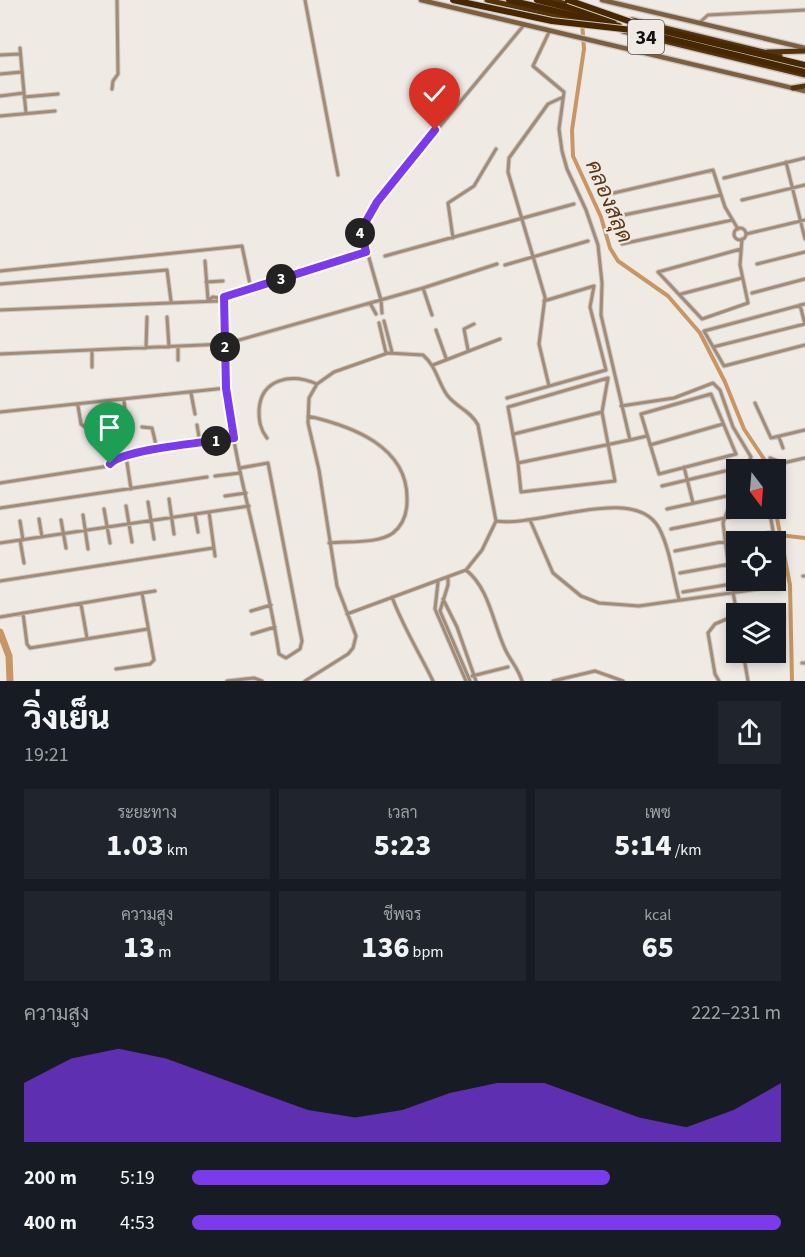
<!DOCTYPE html>
<html lang="th">
<meta charset="utf-8">
<style>
body{margin:0;font-family:"Source Sans 3",Sarabun,sans-serif;background:#20242c;color:#f1f3f6;height:100vh;display:flex;flex-direction:column;font-size:22px;white-space:nowrap}
*{box-sizing:border-box;margin:0}
p{font-size:20px;color:#9ea1a6}
.icon{flex:none;width:33px;height:33px;fill:none;stroke:currentColor;stroke-width:2;stroke-linecap:round;stroke-linejoin:round}
.map{position:relative;height:681px;overflow:hidden}
.side{display:flex;flex-direction:column;background:#171b24;flex:1}
.side>*{flex:none}
.needle{width:39px;rotate:164deg}
.controls{position:absolute;left:726px;top:459px;display:grid;gap:12px}
.controls a{display:grid;place-items:center;width:60px;height:60px;border-radius:0px;background:#171b24;box-shadow:0 3px 9px #0003;font-size:30px}
.pin{position:absolute;display:grid;place-items:center;width:51px;height:51px;color:#fff;margin:-62px -26px;border-radius:50% 50% 50% 0;rotate:-45deg;box-shadow:0 0 6px #0007}
.pin .icon{rotate:45deg}
.km{position:absolute;width:30px;height:30px;margin:-15px;border-radius:50%;background:#222;color:#fff;font-size:16px;line-height:30px;text-align:center}
.round{display:grid;place-items:center;flex:none;width:63px;height:63px;border-radius:0px;background:#20242c}
.summary{display:flex;align-items:center;justify-content:space-between;height:102px;padding:0 24px}
h1{font-size:33px;font-weight:800;line-height:45px}
.figures{display:grid;grid-template-columns:repeat(3,1fr);gap:9px;height:102px;padding:6px 24px}
.figures div{display:grid;align-content:center;border-radius:0px;background:#20242c;text-align:center}
.figures b{font-size:30px;font-weight:800}
.figures small{font-size:16px;font-weight:400}
.figures p{font-size:16px}
.chart{height:168px;padding:12px 24px}
.chart p{display:flex;justify-content:space-between}
.chart svg{width:100%;height:108px;margin-top:6px;fill:#7c3aed;opacity:.7}
ul{padding:0 24px;list-style:none;font-size:20px}
li{display:grid;grid-template-columns:96px 72px 1fr;align-items:center;height:45px}
li i{height:15px;border-radius:8px;background:#7c3aed}
.map>svg:first-child{display:block}
.lines{fill:none;stroke-linecap:round;stroke-linejoin:round}
.canal{stroke:#c79664;stroke-width:4}
.river{stroke:#c79664;stroke-width:7}
.minor-casing{stroke:#ccc7c3;stroke-width:5}
.secondary-casing{stroke:#ccc7c3;stroke-width:7}
.trunk-casing{stroke:#ccc7c3;stroke-width:8}
.motorway-casing{stroke:#ccc7c3;stroke-width:8}
.minor{stroke:#a28c77;stroke-width:3}
.secondary{stroke:#7d5f40;stroke-width:4.5}
.trunk{stroke:#54330a;stroke-width:5}
.motorway{stroke:#462700;stroke-width:6}
.motorway-bridge-casing{stroke:#ccc7c3;stroke-width:8;stroke-linecap:butt}
.motorway-bridge{stroke:#462700;stroke-width:6}
.route-casing{stroke:#fff;stroke-width:12}
.route{stroke:#7c3aed;stroke-width:8}
.labels{text-anchor:middle;stroke-width:4.5;stroke-linejoin:round;paint-order:stroke}
.shield{fill:#f0eae5;stroke:#55524f;stroke-width:1.5}
.shield-label{font-size:20px;font-weight:bold;fill:#12110f}
.water-label{font-size:22px;font-style:italic;fill:#5a3811;stroke:#f0eae5}
</style>
<div class="map">
<svg width="805" height="681" viewBox="0 0 805 681">
<rect width="100%" height="100%" fill="#f0eae5"/>
<g class="lines">
<path class="canal" d="M582,22L584,49L572,130L573,156L601,217L610,248L618,261L668,296L700,333L725,382L744,429L766,462L768,470
M775,508L790,585L792,681
M779,535L805,538"/>
<path class="river" d="M0,632L9,656L10,681"/>
<defs>
<path id="minor" d="M305,0L338,175
M699,23L708,15L805,10
M550,30L533,66L564,92L559,129L562,151L567,169L586,210L598,245L602,283L601,315L630,440
M20,48L24,93
M0,55L20,54
M0,74L22,72
M112,89L113,81L118,74L117,0
M0,96L24,93L26,113
M24,97L58,94
M0,116L55,111
M786,162L805,239
M724,178L805,158
M742,200L805,185
M614,217L721,195
M732,220L622,244L605,195L713,170L725,207L738,229
M734 234a6 6 0 1 1 12 0a6 6 0 1 1-12 0Z
M746,234L805,220
M453,238L448,203L474,186L496,149
M741,249L658,272L702,319L748,303L740,265L742,239
M385,256L574,204
M205,261L208,300
M757,264L805,252
M505,265L588,241
M0,271L242,246L251,289
M206,282L223,281
M0,284L167,270L171,301
M423,288L432,315
M752,293L805,279
M681,294L742,278
M224,297C225,327 223,358 226,388C236,478 266,565 279,654L286,658L300,649L302,641L268,463L240,468
M208,300L213,297L219,298
M370,303L376,314
M805,304L704,331L724,366L805,345
M800,305L805,324
M0,310L218,301L366,252
M382,313L381,300L361,230L377,202L524,25
M167,317L169,347
M384,321L392,352
M379,323L386,353
M436,330L446,358
M713,347L805,324
M146,348L147,317
M468,350L464,329L474,324
M92,351V367
M0,354L225,344L423,288L497,264
M178,360V347
M433,365L500,339
M549,386L539,344L545,297L508,172L509,158L548,104L563,97
M191,393L195,414
M711,394L736,454L659,474L641,414Z
M507,398L606,370L590,307L594,286L544,301
M755,403L771,438L805,430
M78,406L81,424L85,427L123,423L126,420L124,400
M621,406L674,398L713,383L720,390L733,427L751,457L745,470
M0,412L226,388
M308,416C351,426 409,446 407,501C407,513 403,525 393,533C378,544 347,541 329,543
M197,425L200,443
M142,427L152,428L157,449
M514,434L602,412
M779,437L783,448
M267,438C260,429 259,421 259,410C261,378 292,373 317,384
M650,445L723,424
M126,456L131,489
M770,458L783,463L805,458
M518,463L521,492L615,481L602,412L608,378L508,407L518,463C561,454 604,446 647,436
M684,467L693,503
M215,476L240,473
M0,483L109,466L117,457L141,452L234,438
M662,486L725,471
M225,496L246,493
M169,499L174,534
M148,502L154,539
M126,506L132,542
M0,508L207,477
M769,508L775,542
M104,509L110,543
M667,509L736,494
M209,512L215,556
M195,514L198,532
M83,515L88,549
M39,519L42,537
M61,520L66,548
M530,520L553,573L581,596L599,603L639,606L779,586
M20,521L23,540
M671,529L769,509
M20,540L24,563
M0,543L249,506
M776,546L781,576L776,577
M675,551L773,532
M466,570C489,588 493,623 505,649C510,660 518,668 522,681
M680,573L736,563
M803,576H805
M448,577V585L440,611L470,681
M0,581L213,548
M438,582L435,609L466,681
M731,585L723,523L736,487
M683,592L756,580
M733,592L737,614
M142,593L155,591
M392,597C403,627 419,652 433,681
M443,599L457,627L476,681
M81,604L87,638
M251,611L271,605
M23,613L27,644L30,648L148,629
M347,614L466,570L482,550L496,521
M0,617L142,593L154,660L150,664L116,669
M252,634L275,627
M743,652L748,681
M802,663H805
M472,676L508,667
M227,681L254,678L262,681
M305,681L348,654L353,648L356,636L337,586L319,470L308,423L309,398L317,384L334,372L388,353L423,355C436,366 438,382 447,395C457,408 470,410 478,425L496,521C537,528 635,483 659,528C670,549 673,577 679,599
M553,681L595,671L623,681
M719,681L715,674L708,633L715,624L736,615"/>
<path id="secondary" d="M421,0L805,91
M602,0L805,48"/>
<path id="trunk" d="M487,0L585,22
M551,0L582,8
M632,20L780,56
M623,31L805,75
M767,52L805,51
M793,88L805,86"/>
<path id="motorway" d="M509,0L619,26
M537,0L615,19
M631,23L805,65
M629,29L805,72"/>
</defs>
<use href="#minor" class="minor-casing"/>
<use href="#secondary" class="secondary-casing"/>
<use href="#trunk" class="trunk-casing"/>
<use href="#motorway" class="motorway-casing"/>
<use href="#minor" class="minor"/>
<use href="#secondary" class="secondary"/>
<use href="#trunk" class="trunk"/>
<use href="#motorway" class="motorway"/>
<defs>
<path id="motorway-bridge" d="M453,0L552,21L632,30
M568,0L634,23"/>
</defs>
<use href="#motorway-bridge" class="motorway-bridge-casing"/>
<use href="#motorway-bridge" class="motorway-bridge"/>
</g>
<g class="lines">
<defs>
<path id="route" d="M110,464C122,449 210,442 234,438L226,388L224,297L366,252L361,230L377,202L435,130"/>
</defs>
<use href="#route" class="route-casing"/>
<use href="#route" class="route"/>
</g>
<g class="labels">
<rect class="shield" x="628" y="20" width="36" height="34" rx="4.5"/>
<g class="shield-label">
<text x="646" y="44">34</text>
</g>
<g class="water-label">
<text transform="translate(610 201) rotate(67)" y="8">คลองสลุด</text>
</g>
</g>
</svg>
<div class="controls">
<a><svg class="needle" viewBox="-14 -14 28 28"><path d="M0-13l5 13h-10z" fill="#e53935"/><path d="M0 13l5-13h-10z" fill="#9ea1a6"/></svg></a>
<a><svg class="icon" aria-label="locate" viewBox="0 0 24 24"><circle cx="12" cy="12" r="6"/><path d="M12 2v4M12 18v4M2 12h4M18 12h4"/></svg></a>
<a><svg class="icon" aria-label="layers" viewBox="0 0 24 24"><path d="M12 4l9 5-9 5-9-5zM3 14l9 5 9-5"/></svg></a>
</div>
<div class="pin" style="left:110px;top:464px;background:#1e9e55"><svg class="icon" aria-label="arrive" viewBox="0 0 24 24"><path d="M6 21V4h12l-3 4 3 4H6"/></svg></div>
<div class="pin" style="left:435px;top:130px;background:#d93025"><svg class="icon" aria-label="check" viewBox="0 0 24 24"><path d="M5 12l5 5 9-10"/></svg></div>
<b class="km" style="left:216px;top:441px">1</b>
<b class="km" style="left:225px;top:347px">2</b>
<b class="km" style="left:281px;top:279px">3</b>
<b class="km" style="left:360px;top:233px">4</b>
</div>
<section class="side">
<div class="summary"><div><h1>วิ่งเย็น</h1><p>19:21</p></div><a class="round"><svg class="icon" aria-label="share" viewBox="0 0 24 24"><path d="M12 15V3M7 8l5-5 5 5M5 13v7h14v-7"/></svg></a></div>
<div class="figures">
<div><p>ระยะทาง</p><b>1.03<small> km</small></b></div>
<div><p>เวลา</p><b>5:23</b></div>
<div><p>เพซ</p><b>5:14<small> /km</small></b></div>
</div>
<div class="figures">
<div><p>ความสูง</p><b>13<small> m</small></b></div>
<div><p>ชีพจร</p><b>136<small> bpm</small></b></div>
<div><p>kcal</p><b>65</b></div>
</div>
<div class="chart"><p><span>ความสูง</span>222–231 m</p>
<svg viewBox="0 0 160 44" preserveAspectRatio="none"><path d="M0 44V20L10 10L20 6L30 10L40 17L50 24L60 31L70 34L80 31L90 24L100 20L110 20L120 27L130 34L140 38L150 31L160 20V44z"/></svg>
</div>
<ul>
<li><b>200 m</b>5:19<i style="width:71%"></i></li>
<li><b>400 m</b>4:53<i style="width:100%"></i></li>
</ul>
</section>
